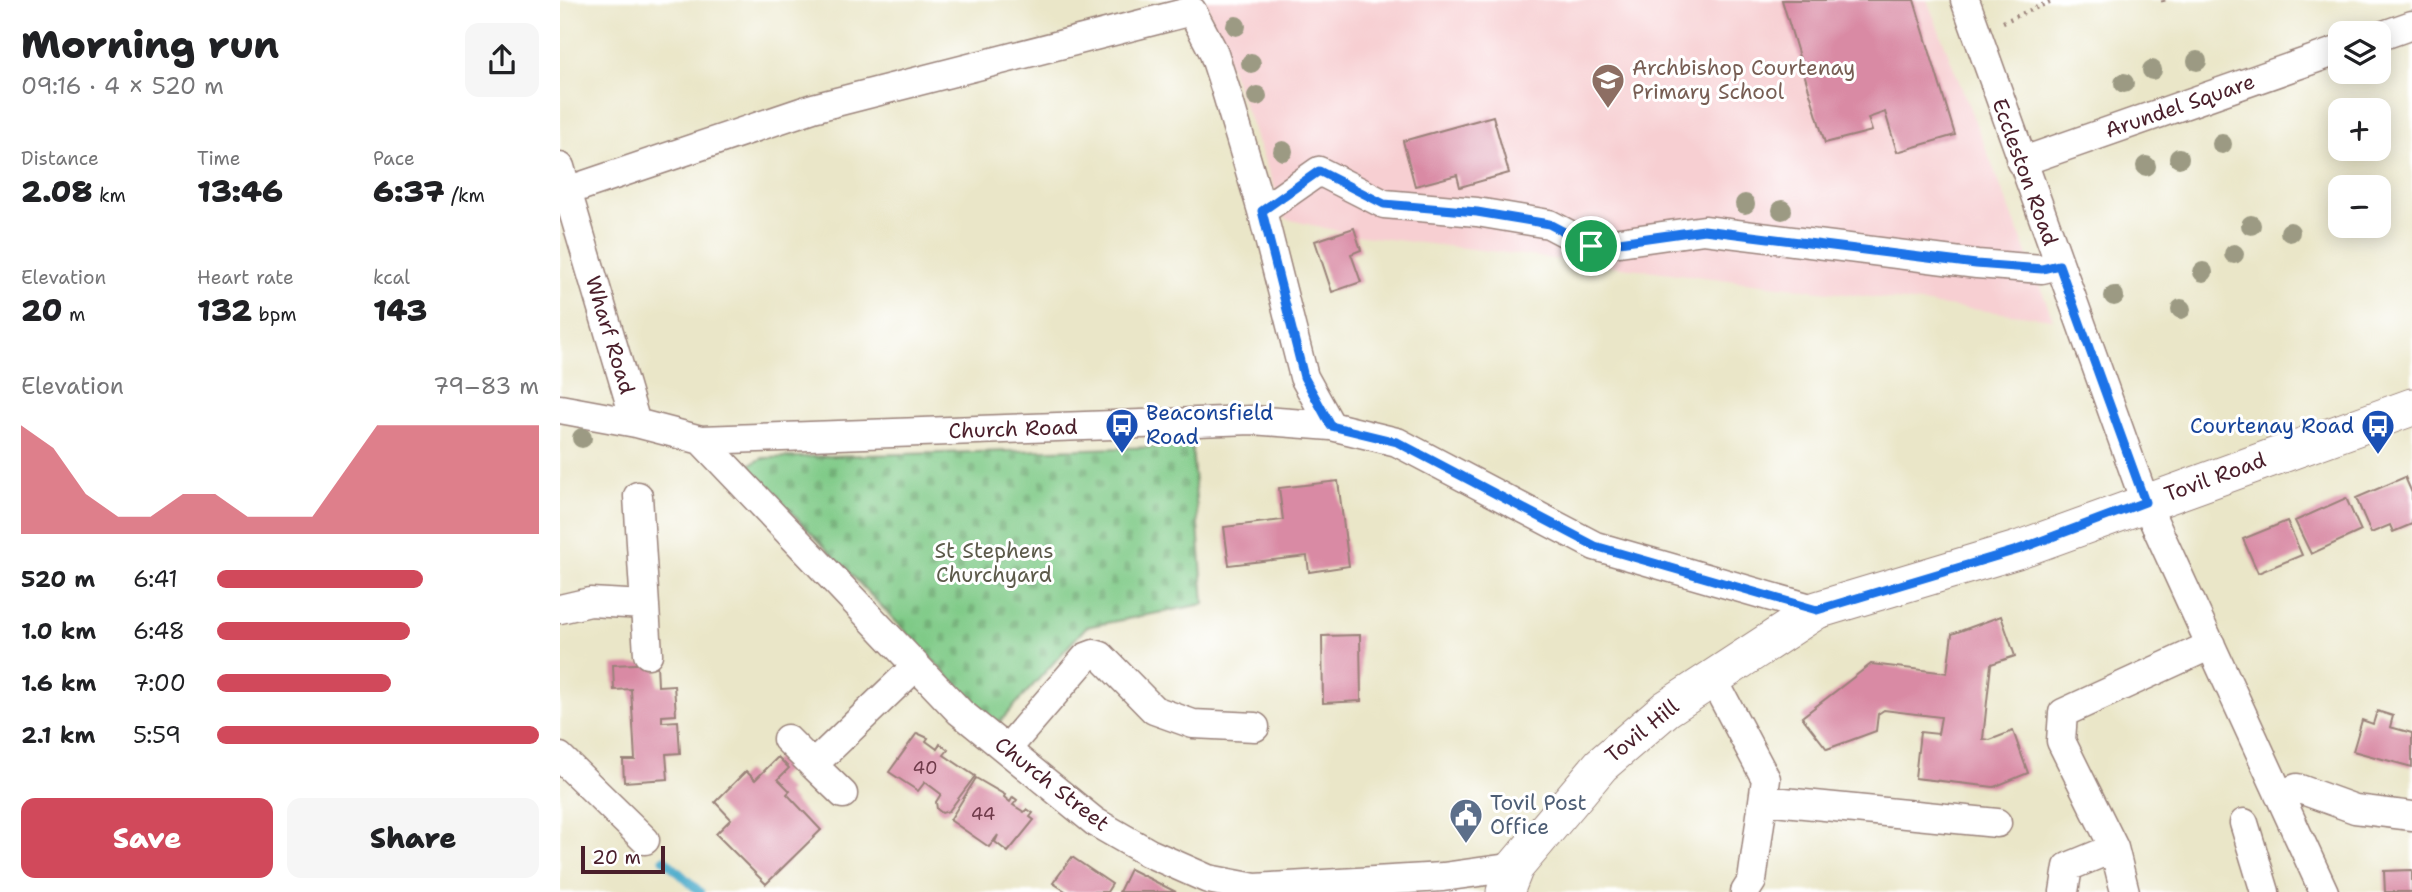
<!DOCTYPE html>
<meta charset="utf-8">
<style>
body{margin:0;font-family:"Shantell Sans",sans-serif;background:#f6f6f6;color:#202124;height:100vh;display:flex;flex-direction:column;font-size:26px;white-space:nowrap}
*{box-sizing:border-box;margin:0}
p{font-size:23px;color:#757577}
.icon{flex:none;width:38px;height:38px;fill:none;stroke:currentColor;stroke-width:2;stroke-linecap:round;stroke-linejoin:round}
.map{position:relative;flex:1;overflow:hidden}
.drawer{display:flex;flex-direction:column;background:#fff;width:560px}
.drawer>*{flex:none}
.tools{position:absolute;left:1768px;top:21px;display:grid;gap:14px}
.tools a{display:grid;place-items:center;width:63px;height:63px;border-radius:14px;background:#fff;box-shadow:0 4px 18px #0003;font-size:35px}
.scale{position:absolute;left:21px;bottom:18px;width:84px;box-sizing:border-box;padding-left:7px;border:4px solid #4a1f2b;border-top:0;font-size:19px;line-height:24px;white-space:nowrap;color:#4a1f2b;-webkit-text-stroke:5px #fff;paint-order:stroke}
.pin{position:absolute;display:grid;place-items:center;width:60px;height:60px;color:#fff;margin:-30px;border:4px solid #fff;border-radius:50%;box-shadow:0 2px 7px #0007}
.round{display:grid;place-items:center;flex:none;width:74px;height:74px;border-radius:14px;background:#f6f6f6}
.head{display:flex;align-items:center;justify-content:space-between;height:119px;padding:0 21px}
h1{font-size:38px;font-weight:800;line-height:52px}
.figures{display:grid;grid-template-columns:repeat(3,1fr);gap:10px;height:119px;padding:7px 21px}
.figures div{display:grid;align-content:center}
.figures b{font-size:30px;font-weight:800}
.figures small{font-size:19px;font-weight:400}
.figures p{font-size:19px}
.chart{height:196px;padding:14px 21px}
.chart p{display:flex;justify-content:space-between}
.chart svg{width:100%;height:126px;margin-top:7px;fill:#d1495b;opacity:.7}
.button{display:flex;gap:14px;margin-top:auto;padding:14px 21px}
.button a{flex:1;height:80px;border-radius:14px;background:#d1495b;color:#fff;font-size:28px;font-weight:800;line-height:80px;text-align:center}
.button a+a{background:#f6f6f6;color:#202124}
ul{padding:0 21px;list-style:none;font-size:23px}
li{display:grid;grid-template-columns:112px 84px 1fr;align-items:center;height:52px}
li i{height:18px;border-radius:9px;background:#d1495b}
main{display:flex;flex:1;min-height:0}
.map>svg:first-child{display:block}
.built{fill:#f7cfd2}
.cemetery{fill:url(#cemetery-stones);stroke:#647459;stroke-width:2}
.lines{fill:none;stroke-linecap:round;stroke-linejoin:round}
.stream{stroke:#4daccb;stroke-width:9}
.building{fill:#d98aa4}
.minor-casing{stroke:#9a827a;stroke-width:31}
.major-casing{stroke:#9a827a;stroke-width:39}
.path{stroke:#9a827a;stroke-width:4.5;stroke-dasharray:2 5;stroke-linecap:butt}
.minor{stroke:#fff;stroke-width:28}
.major{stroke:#fff;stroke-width:37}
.tree{fill:#9c9a83}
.route-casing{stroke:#fff;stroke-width:14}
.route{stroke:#1a73e8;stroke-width:9}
.labels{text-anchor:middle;stroke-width:6;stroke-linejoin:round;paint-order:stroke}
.number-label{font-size:18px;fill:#6e3a49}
.education-label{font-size:21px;fill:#785e54;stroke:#fff;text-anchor:start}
.street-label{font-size:21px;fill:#4a1f2b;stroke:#fff}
.transit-label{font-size:21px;fill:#164399;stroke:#fff;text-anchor:start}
.park-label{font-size:21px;fill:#5d5b4b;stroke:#fff}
.service-label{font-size:21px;fill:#4e5e75;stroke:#fff;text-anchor:start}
</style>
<main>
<section class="drawer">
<div class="head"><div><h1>Morning run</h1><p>09:16 · 4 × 520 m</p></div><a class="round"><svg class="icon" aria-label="share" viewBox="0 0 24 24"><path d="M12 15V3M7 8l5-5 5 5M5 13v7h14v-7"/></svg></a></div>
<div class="figures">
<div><p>Distance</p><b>2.08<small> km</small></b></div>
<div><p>Time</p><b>13:46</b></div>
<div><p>Pace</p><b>6:37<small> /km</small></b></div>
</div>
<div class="figures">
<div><p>Elevation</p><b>20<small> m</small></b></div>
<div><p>Heart rate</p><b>132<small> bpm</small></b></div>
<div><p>kcal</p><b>143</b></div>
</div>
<div class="chart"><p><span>Elevation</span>79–83 m</p>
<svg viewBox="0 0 160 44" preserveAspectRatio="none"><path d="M0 44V6L10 14L20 30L30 38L40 38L50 30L60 30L70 38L80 38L90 38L100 22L110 6L120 6L130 6L140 6L150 6L160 6V44z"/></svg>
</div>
<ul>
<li><b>520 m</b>6:41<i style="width:64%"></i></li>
<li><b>1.0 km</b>6:48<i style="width:60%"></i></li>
<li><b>1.6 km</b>7:00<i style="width:54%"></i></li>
<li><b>2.1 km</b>5:59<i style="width:100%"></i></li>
</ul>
<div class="button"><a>Save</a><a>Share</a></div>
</section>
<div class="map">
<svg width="1852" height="892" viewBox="0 0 1852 892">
<defs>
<pattern id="cemetery-stones" width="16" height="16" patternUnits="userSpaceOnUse" patternTransform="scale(1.75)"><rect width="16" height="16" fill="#7fca87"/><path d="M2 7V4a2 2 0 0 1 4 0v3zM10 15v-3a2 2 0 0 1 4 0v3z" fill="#6fad75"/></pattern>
</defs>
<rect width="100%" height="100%" fill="#fff"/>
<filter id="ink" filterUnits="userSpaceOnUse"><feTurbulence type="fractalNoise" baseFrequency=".0143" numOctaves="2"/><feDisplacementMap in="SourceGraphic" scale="14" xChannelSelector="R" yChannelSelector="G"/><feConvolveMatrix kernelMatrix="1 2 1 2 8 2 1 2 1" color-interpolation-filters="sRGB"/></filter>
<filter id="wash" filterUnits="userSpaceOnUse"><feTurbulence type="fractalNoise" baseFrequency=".00686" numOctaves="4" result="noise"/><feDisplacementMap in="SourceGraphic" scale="28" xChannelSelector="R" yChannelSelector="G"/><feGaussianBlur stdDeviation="1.57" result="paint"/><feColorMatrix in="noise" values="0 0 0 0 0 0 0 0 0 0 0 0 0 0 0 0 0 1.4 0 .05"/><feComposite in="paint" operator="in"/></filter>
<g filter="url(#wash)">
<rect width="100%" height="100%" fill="#eae6c8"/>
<path class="built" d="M645,0H1367L1493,319L795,235L726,219Z"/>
<path class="cemetery" d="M632,446L644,604L526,627L436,726L187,466L203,458Z"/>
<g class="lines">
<path class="stream" d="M104,859L140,892"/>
</g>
<g id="blocks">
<path class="building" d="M1222,0H1354L1395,135L1337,152L1325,112L1308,118L1312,131L1265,143Z
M933,116L949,173L900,187L897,175L855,186L843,141Z
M794,228L801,250L791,254L801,282L772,292L755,241Z
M1845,477L1852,493V524L1833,532L1830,525L1811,533L1796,498Z
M778,481L789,566L749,572L747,556L669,565L664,527L723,520L719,488Z
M1786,498L1801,531L1751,554L1735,521Z
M1727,521L1742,555L1698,573L1683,539Z
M1441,616L1455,656L1431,664L1423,739L1430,740L1453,731L1468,773L1434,787L1355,778L1360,732L1378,734L1381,717L1324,710L1318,714L1316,731L1267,749L1242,717L1311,664L1387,673L1392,634Z
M800,635L801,701L763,703L762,636Z
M97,663L98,686L114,685L116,715L102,716V722L118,721L120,753L106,754L108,779L64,782L63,760H75L71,689L54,690L53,665Z
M1817,711L1833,716L1830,727L1852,733V767L1793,751L1802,720L1813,724Z
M357,733L368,738L366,741L377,749L380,744L388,750L384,755L415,776L389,811L382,813L377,809L376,802L381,794L365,782L358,791L329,772Z
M218,757L229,768L218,779L230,791L227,794L261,830L206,884L156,834L171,819L155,802L186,771L195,780Z
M416,778L445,795L444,797L450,802L453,797L457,800L453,805L464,812L467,809L473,813L470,817L474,820L448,852L435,842L438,835L429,847L390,820Z
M512,857L552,884L547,892H507L493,883Z
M570,869L616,892H559Z
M1852,870V892H1825L1824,871Z"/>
</g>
</g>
<g filter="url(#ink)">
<use href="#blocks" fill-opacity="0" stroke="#9a827a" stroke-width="2"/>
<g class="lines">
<defs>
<path id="minor" d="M1405,0L1585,502L1764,892
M1818,37L1852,25
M1461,162L1780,50
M0,167L76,423
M7,191L253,108L632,11L653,51L666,91L702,211L744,377L771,426
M702,211L759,171L824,204L917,212L989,224L1031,246L1144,230L1417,264L1482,269L1499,265
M0,409L76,423L141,440L692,420L771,426L837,442L1035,546L1257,610
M141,440L400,712L535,822L589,853L648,879L695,888L883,877L955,867
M78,496L88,654
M0,609L30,602L85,605
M1153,679L1206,779L1192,881L1185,892
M227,739L253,765
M447,749L526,657L534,654L541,656L594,710L633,724L695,727
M0,757L85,840
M283,794L253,765L356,666
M1719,795L1737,788L1795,809L1852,816
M1204,800L1437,823
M1684,823L1705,892
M1554,848L1501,741L1503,713L1651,645
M1504,892L1508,867L1554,848L1565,892"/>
<path id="major" d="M945,892L955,867L1041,765L1106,709L1257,610L1457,550L1852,407"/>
</defs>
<use href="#minor" class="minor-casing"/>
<use href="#major" class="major-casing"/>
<path class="path" d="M1603,0L1604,4
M1443,22L1494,0"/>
<use href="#minor" class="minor"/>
<use href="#major" class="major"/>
</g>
<g class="tree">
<circle cx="676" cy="26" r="10"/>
<circle cx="1637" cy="61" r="10"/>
<circle cx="691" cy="63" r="10"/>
<circle cx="1592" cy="70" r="10"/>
<circle cx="1564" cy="83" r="10"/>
<circle cx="697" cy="96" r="10"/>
<circle cx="1662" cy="144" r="10"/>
<circle cx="723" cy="151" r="10"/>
<circle cx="1619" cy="158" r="10"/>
<circle cx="1586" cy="166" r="10"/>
<circle cx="1185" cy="204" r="10"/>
<circle cx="1222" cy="210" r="10"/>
<circle cx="1691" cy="225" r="10"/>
<circle cx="1730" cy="232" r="10"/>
<circle cx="1674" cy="254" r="10"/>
<circle cx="1643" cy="272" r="10"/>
<circle cx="1554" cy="296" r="10"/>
<circle cx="1621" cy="309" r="10"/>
<circle cx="22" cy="438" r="10"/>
</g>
</g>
<g class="lines" filter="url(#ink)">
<defs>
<path id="route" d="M759,171L824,204L917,212L989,224L1031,246L1144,230L1416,264L1482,269L1499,265L1585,502L1457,550L1257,610L1035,546L837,442L771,426L744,377L702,211Z"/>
</defs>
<use href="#route" class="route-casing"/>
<use href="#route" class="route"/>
</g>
<defs>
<symbol id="school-pin" viewBox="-11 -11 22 30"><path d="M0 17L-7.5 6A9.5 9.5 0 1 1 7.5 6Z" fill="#8d6e63" stroke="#fff"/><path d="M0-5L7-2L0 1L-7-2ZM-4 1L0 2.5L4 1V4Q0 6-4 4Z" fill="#fff"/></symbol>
<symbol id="bus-pin" viewBox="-11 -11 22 30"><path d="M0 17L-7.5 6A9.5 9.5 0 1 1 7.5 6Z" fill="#1a4fb4" stroke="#fff"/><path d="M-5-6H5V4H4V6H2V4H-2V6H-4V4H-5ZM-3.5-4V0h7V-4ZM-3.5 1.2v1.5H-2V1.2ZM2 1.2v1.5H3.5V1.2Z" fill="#fff"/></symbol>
<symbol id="civic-pin" viewBox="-11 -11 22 30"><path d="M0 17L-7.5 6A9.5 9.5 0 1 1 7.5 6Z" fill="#5c6f8a" stroke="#fff"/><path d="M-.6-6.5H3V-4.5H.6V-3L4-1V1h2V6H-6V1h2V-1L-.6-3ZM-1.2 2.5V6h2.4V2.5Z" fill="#fff"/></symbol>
</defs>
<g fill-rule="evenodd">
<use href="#school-pin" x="1029" y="61" width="38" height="52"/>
<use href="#bus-pin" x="543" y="406" width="38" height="52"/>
<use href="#bus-pin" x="1799" y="407" width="38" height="52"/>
<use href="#civic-pin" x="887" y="796" width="38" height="52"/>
</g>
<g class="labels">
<g class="number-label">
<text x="365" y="774">40</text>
<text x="423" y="820">44</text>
</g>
<g class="education-label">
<text x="1072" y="75">Archbishop Courtenay<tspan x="1072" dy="24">Primary School</tspan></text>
</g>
<g class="street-label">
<text transform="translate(1620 106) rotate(-19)" y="7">Arundel Square</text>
<text transform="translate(1465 172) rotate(70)" y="7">Eccleston Road</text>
<text transform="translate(50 335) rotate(73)" y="7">Wharf Road</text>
<text transform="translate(453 429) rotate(-2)" y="7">Church Road</text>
<text transform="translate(1655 477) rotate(-20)" y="7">Tovil Road</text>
<text transform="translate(1082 731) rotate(-39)" y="7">Tovil Hill</text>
<text transform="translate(492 784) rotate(38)" y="7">Church Street</text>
</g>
<g class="transit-label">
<text x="586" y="420">Beaconsfield<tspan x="586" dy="24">Road</tspan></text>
<text x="1794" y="433" text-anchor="end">Courtenay Road</text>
</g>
<g class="park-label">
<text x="434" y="558">St Stephens<tspan x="434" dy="24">Churchyard</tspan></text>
</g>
<g class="service-label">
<text x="930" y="810">Tovil Post<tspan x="930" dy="24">Office</tspan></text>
</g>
</g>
</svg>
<div class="tools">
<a><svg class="icon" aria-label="layers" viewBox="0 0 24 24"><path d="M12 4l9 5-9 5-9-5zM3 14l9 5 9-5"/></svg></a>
<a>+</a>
<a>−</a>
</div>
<div class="scale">20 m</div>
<div class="pin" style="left:1031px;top:246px;background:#1e9e55"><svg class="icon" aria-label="arrive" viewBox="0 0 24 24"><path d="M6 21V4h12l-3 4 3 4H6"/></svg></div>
</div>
</main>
